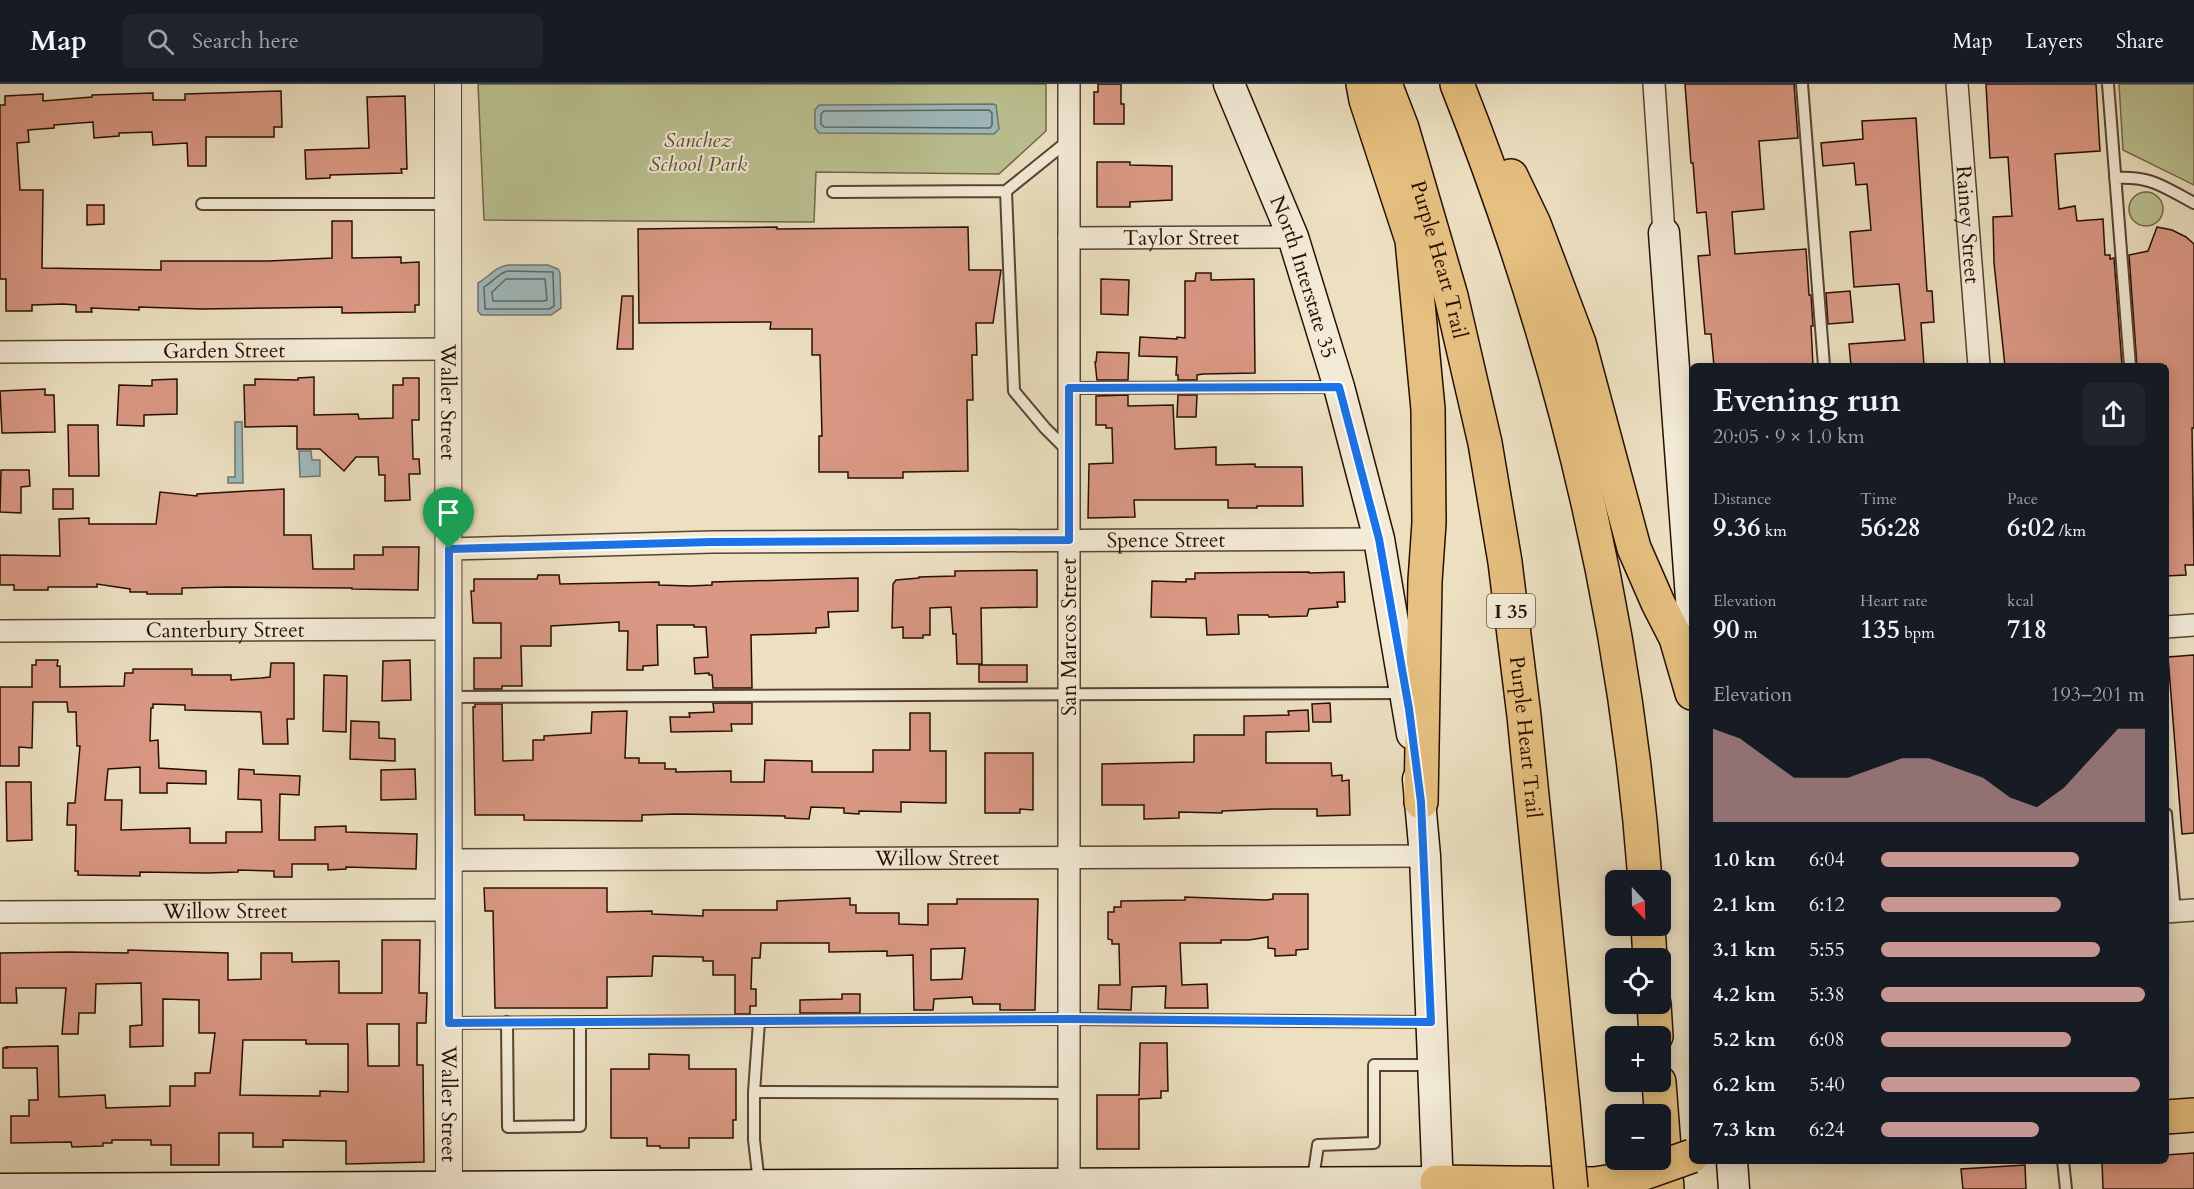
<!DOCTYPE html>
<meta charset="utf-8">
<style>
body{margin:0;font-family:Cardo,serif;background:#20242c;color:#f1f3f6;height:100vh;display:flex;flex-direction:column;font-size:22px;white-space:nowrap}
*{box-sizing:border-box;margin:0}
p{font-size:20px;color:#9ea1a6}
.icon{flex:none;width:33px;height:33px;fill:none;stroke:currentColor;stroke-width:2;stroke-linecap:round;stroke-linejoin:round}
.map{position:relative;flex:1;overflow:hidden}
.panel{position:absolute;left:1689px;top:279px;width:480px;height:801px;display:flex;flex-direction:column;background:#171b24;border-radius:9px;box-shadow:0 3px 15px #0003}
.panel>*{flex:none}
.needle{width:39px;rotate:158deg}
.controls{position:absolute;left:1605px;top:786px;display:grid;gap:12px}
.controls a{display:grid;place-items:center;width:66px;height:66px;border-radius:9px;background:#171b24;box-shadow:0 3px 15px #0003;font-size:30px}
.pin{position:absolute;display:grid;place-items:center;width:51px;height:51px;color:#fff;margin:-62px -26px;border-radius:50% 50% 50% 0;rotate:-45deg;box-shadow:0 0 6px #0007}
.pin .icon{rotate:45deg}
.round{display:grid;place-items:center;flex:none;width:63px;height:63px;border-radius:9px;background:#20242c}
.summary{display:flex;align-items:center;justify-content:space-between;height:102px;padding:0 24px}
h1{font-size:33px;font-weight:700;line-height:45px}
.stats{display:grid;grid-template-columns:repeat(3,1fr);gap:9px;height:102px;padding:6px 24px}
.stats div{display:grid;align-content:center}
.stats b{font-size:26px;font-weight:700}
.stats small{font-size:16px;font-weight:400}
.stats p{font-size:16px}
.chart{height:168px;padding:12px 24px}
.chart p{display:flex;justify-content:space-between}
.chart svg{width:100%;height:108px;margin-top:6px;fill:#c59692;opacity:.7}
ul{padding:0 24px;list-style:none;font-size:20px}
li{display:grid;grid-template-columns:96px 72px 1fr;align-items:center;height:45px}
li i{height:15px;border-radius:8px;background:#c59692}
header{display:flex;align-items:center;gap:36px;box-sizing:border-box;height:84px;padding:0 30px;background:#171b24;border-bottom:2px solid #363941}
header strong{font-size:28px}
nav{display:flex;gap:33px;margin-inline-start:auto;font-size:21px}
.search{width:420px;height:54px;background:#20242c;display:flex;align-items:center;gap:15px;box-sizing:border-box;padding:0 21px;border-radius:9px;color:#9ea1a6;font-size:22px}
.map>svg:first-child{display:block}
.green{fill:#bbc191;stroke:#716848;stroke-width:1.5}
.water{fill:#9ebabe;stroke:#6e7672;stroke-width:1.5}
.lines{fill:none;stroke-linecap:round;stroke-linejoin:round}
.shore{stroke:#62645f;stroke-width:1.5}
.building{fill:#da9884;stroke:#270f00;stroke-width:1.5;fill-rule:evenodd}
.service-casing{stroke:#584330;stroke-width:14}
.minor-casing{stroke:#584330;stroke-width:24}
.tertiary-casing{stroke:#584330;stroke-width:28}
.secondary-casing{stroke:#270f00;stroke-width:33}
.primary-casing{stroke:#270f00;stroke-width:36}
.motorway-casing{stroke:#270f00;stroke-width:36}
.service{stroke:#f3ebd7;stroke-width:10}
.minor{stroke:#f3ebd7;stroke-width:21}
.tertiary{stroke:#f3ebd7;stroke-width:26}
.secondary{stroke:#f3ebd7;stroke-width:30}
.primary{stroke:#e6c080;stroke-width:33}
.motorway{stroke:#e6c080;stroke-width:33}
.primary-bridge-casing{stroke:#270f00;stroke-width:36;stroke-linecap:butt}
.motorway-bridge-casing{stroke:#270f00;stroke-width:36;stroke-linecap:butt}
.primary-bridge{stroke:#e6c080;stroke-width:33}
.motorway-bridge{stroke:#e6c080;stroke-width:33}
.route-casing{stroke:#fff;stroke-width:12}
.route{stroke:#1a73e8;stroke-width:8}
.labels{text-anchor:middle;stroke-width:4.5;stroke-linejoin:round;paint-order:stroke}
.shield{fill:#f3ebd7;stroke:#645140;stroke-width:1.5}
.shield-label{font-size:20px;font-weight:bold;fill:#270f00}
.park-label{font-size:21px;font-style:italic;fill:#5b4d33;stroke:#f3ebd7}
.street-label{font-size:21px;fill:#270f00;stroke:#f3ebd7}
</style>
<header>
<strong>Map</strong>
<div class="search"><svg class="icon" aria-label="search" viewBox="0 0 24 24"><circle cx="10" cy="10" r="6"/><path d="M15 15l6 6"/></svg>Search here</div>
<nav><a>Map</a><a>Layers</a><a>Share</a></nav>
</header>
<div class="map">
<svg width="2194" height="1105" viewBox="0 0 2194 1105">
<rect width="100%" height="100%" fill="#ece0c1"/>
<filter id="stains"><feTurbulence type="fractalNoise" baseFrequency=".00333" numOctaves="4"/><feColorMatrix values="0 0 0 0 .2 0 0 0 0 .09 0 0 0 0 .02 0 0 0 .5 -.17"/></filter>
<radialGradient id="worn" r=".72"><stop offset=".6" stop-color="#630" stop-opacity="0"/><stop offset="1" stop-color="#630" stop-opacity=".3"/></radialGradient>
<path class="green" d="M478,0H1046V47L999,90L816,88L814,138L484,136Z
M2119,0H2194V101L2123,66Z
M2129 125a17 17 0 1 1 34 0a17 17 0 1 1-34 0Z"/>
<path class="water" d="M993,20L996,21L999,45L994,50L819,49L815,44V26L819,21Z
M508,181H548L558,185L560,189L561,224L551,231H481L478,227V199C489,193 495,183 508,181Z
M235,338H242L243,399H228V393H235Z
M299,367H311L312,376H320V392L300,393Z"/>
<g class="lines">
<path class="shore" d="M989,26L992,29V41L990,44L824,43L821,40V30L824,27Z
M508,187L553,188L554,222L549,225H485L484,203C493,198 498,189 508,187Z
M506,195H545L547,216L544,217H493L492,208Z"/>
</g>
<path class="building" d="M1098,0H1121V20H1124V40H1094V8H1098Z
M1685,0H1794L1798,54L1759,57L1764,125L1732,128L1735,170L1806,165L1809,211H1811L1813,242H1811L1813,282H1714L1711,250H1705L1698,172L1710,171L1706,128L1697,129L1693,79H1691Z
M1986,0H2096L2100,67L2055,70L2059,125L2075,122L2077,137L2103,135L2105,171H2110V175L2114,174L2122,282H2005L1994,179L1993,133L2012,132L2008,73L1990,74Z
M281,7L282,43H274V53H206V82H188L187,59L153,61L152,48L119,49V52L94,54L93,38L54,41V44L28,46L29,58L17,59L20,106H43L42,184L161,186V177H269L332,174V137H352V174L401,173V179L419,178V221H415V228L342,229V223L201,225L139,223V226L91,224L92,228H76V221L64,220L32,221V227H6V195H0V21H5V12L43,10V17L92,13V11L153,9V16H185V10Z
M405,12L407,85H401L402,89L330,91V94L306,95L305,66L369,64L367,13Z
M1916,34L1927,207H1932L1934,238L1921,239L1924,282H1851L1849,260L1905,256L1899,200L1854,203L1850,148L1871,146L1867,100L1856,101L1854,79L1823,82L1821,59L1863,55L1862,37Z
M1097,78H1130V81L1172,82V116L1130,118V123H1097Z
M87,121H104V140L87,141Z
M777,143V145L968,143L969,186H1001L993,239H976L977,271H972L973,316H967L968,387L903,388V394H848V388H819V352H822L820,271H812V245H770L771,238L639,239L638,145Z
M2157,143L2172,146L2186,153L2194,160V344H2192L2194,481H2185L2186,491L2166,492V282H2137L2129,171L2148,167Z
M1196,189H1211V196L1254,195L1255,289L1203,290L1197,291V296H1178V291H1176L1177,273L1139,272L1140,253L1177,255V253L1185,254V197H1195Z
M1101,195L1129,196L1128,231L1101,230Z
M1850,207L1853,238L1828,240L1826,209Z
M622,212H633V265H617Z
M1097,268L1129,269L1128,296H1097L1095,278H1096Z
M314,293V331L358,330L359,335L393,334V301H403V294H419V336H412L413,375H419L420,390H409L410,416L385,417V391H379L378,373H356L344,387L320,365H297V342L245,343L244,301H255V295L298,296V294Z
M177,295V330L144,331V342L117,341L119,301L152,302V296Z
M45,305V311H54L55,348L2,349L0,307Z
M1128,311V322L1173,321L1175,365L1216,363V381L1255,380V383H1302L1303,422H1257V424H1228V416H1134L1135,433L1088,434L1089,380L1113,379L1112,344H1106V341H1096V312Z
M1178,311H1197L1196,333H1177Z
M68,341H98L99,392H69Z
M1,386H29L30,402L21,403V429L0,428Z
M53,405H73V425H53Z
M284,405V451H311L313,485H354V471H383V463H419L418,506L352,505V504L229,503L182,504V510H147V508H130V505L97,500V503H48V506H14V501H0V471L60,472L59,435L89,434V440H156L160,408L197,412V410Z
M1037,486V523L981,524L982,580H957L956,550H953L951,523L930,524V551H923V554H903V543L892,544L893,500L896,496L919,494V493L955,492V487Z
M1309,488V489L1344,488L1345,518H1337L1338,523L1309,525L1307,532L1269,533L1268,531H1238L1239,550L1207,551L1206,534L1151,533L1152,497L1186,498V495H1195V489Z
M538,491H559L560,500L659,498V501L690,502L712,501V498L858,494V527L828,528L829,543L816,544V549L751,551L752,604H713L712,591H709V589L695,590L694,574L708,573L706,543H694V541H657L658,581L643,582V586H627L628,547H619V538L551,542V562H521L522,602H502V605H474V574H501V539H473L471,507H474V495H537Z
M2194,571V749L2182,750L2168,573Z
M36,576H58L57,582H60V603L124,602L125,589H133V585H192V591H231V596L261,594L270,593L271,579H294V635H287L288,660H263L261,628L185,626V621L153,620V624H151L150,657L158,656L159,684L206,687V700L167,699V709H140V683L108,685L105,716H122L121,746L190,744V759H226V748H262L261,716L238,715L239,685L254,686V690L300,692L299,711L280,710L279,756H315V743L346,742V748L417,750L416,785L346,783V785L328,786V780H292V793H274V787L238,786V788L207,789L140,788V792L78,791V787H75L76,741H67L68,719H75L80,662H77L76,628H68L67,618H33L32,664L19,663V682H0V603H32V581H36Z
M410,576L411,616L382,617L383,577Z
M979,581H1027V598H979Z
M324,591L347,592L346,648L323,647Z
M713,619H752V640H731L732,647L671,648L670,633H690L689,629L714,628Z
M1330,619L1331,638H1313L1312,620Z
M475,620H502L503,677L533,676V656H544V652L591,649L592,628L627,627L625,674H639V679H665V685H676V688L731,687V698H764L765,676L812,677V688H873V666H910V629H930V667H946V719L901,718V728L859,727V730L844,729V724L811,723L809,735L785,734V732L678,730L642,731V737L524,736V731H475L473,623H475Z
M1308,626L1309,647L1266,648V679H1331L1332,692L1342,691V697L1349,696L1350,731L1317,732V725H1273L1222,727V729L1179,728V734L1144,735V721H1102V680L1194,678V651H1244V632L1289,631L1288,627Z
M351,637L379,638V654L395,655V677L350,675Z
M985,669H1033V726L1020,725V729H985Z
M415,685L416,715L381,716V686Z
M6,698H31L32,756L7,757Z
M484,804H607V828L652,827V830L703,832V826H777V817L850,814V821H856V829H899V840L928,841V820H957V815H1038L1035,926H1000V920H973L972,913L934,915L933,926H914L913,871L887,872V867L829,868V859H761L760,874H752L751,905H756V922H750V930H735V891H713V877H703V873L653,872L652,892L607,893V924H495L493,827H485ZM965,864L962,895L931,896V865Z
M1273,810H1308V865L1296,866V871L1275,872V865L1268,864V853L1249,856H1221V859H1180L1182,901L1207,900L1208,924H1165L1166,902L1132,903L1131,926L1098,925L1099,901H1120L1119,860H1112V856L1108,855V828H1114V823H1121V817L1185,816V813L1266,816L1273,815Z
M382,856H420L419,909H427L426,939H417V981H423L424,1078L346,1080V1057L283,1056V1063H253V1049H219V1081H171V1061H151V1056H112V1059H103V1062L72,1063L71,1058L11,1059V1032H29V1016H38L37,984H3V964H7L6,963L58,962L59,1013L105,1011L106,1024L170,1022V1002H195V989H210L215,949H199V916L163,915V962L130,963V942L142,941L141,899L96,900L95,929H79L78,950H62L66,904H16L17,919H0V869L70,868L128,869V866L228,869V896L261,895V869H292V878L339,877V909H382ZM367,940H399V982H368ZM243,956H306V960H348V1008L320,1007V1012L240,1011Z
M842,910H860V929H800V916L842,915Z
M1140,959H1167L1168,1007H1161V1014L1139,1015V1065H1097V1011H1139Z
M649,970L689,971V985H736V1036H733V1054H689V1064H660V1062H647V1054H611V985H649Z
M2194,1069V1105H2103L2102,1077H2166V1071Z
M2025,1081L2026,1105H1963L1961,1085Z"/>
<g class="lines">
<defs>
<path id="service" d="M1802,0L1824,282
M2108,0L2130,282
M2115,94C2153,92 2163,103 2194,119
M833,108L1006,107
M202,120H448
M1069,304L1336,303
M1067,366L1045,344L1014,307L1006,107L1068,57
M449,613L1403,609
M2166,730L2175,828
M507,938L508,1043L580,1042V938
M759,938L754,1008V1056L759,1099
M449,939L1069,935L1430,938
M754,1008L1069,1009
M2063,1077L2066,1105
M1313,1095L1318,1061L1374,1059V981H1432"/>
<g id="minor">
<path d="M1069,0V1105"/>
<path d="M1654,0L1664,149"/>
<path id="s1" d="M1957,0L1979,282"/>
<path id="s2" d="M1069,154L1293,153"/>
<path id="s3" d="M0,268L448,265"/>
<path id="s4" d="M449,465L712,458L1379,455"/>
<path d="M2166,543L2194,541"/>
<path id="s5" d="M0,547L449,545"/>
<path id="s6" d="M449,776L1425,772"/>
<path id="s7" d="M0,828L449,826"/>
<path d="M2166,828L2194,826"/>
</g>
<g id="tertiary">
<path id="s8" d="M448,0L449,1105"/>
</g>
<g id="secondary">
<path id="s9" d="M1229,0L1293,153L1339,303L1379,455L1412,650"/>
<path d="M1664,149L1692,528"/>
<path d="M1418,695L1425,772L1438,1105"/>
<path d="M1732,1077L1734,1105"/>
<path d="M0,1105L1437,1098"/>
</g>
<path id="primary" d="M2166,1033L2194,1031
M1437,1098L1594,1100L1627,1095"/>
<g id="motorway">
<path d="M1363,0L1366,16L1412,156L1428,325L1429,439L1425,497L1421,718"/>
<path id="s10" d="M1385,0L1402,44L1451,212L1485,359L1505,478L1524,632L1563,1020"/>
<path d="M1457,0C1558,255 1625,523 1645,796"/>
<path d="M1511,92L1534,140L1579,259L1634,464L1658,519L1676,554L1692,609"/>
<path d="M1648,842L1650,874"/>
<path d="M1654,920L1656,952"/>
<path d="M1659,998L1667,1105"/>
</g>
</defs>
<use href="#service" class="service-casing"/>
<use href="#minor" class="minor-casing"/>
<use href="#tertiary" class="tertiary-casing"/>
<use href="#secondary" class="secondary-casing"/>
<use href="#primary" class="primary-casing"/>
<use href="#motorway" class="motorway-casing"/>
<use href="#service" class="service"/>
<use href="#minor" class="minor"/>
<use href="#tertiary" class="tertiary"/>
<use href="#secondary" class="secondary"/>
<use href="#primary" class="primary"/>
<use href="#motorway" class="motorway"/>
<defs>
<path id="primary-bridge" d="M1627,1095L1692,1072"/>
<path id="motorway-bridge" d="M1563,1020L1571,1105"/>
</defs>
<use href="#primary-bridge" class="primary-bridge-casing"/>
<use href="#motorway-bridge" class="motorway-bridge-casing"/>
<use href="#primary-bridge" class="primary-bridge"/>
<use href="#motorway-bridge" class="motorway-bridge"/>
</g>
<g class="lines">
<defs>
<path id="route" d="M1339,303L1379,455L1409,625L1421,718L1431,938L1069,935L449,939V465L712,458L1069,456V304Z"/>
</defs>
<use href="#route" class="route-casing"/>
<use href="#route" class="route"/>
</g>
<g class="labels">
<rect class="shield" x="1487" y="510" width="48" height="34" rx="4.5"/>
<g class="shield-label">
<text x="1511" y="534">I 35</text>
</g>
<g class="park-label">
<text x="698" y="63">Sanchez<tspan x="698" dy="24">School Park</tspan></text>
</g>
<g class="street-label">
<text dy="7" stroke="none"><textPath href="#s1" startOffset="141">Rainey Street</textPath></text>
<text dy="7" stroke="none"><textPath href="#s2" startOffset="112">Taylor Street</textPath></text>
<text dy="7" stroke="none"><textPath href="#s10" startOffset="184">Purple Heart Trail</textPath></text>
<text dy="7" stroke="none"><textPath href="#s9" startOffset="207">North Interstate 35</textPath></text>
<text dy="7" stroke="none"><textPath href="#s3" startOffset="224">Garden Street</textPath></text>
<text dy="7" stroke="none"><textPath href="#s8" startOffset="318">Waller Street</textPath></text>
<text dy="7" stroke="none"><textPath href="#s4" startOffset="717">Spence Street</textPath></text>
<text dy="7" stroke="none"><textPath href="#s5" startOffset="225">Canterbury Street</textPath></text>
<text transform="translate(1069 553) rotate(-90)" y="7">San Marcos Street</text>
<text dy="7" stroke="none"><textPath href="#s10" startOffset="670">Purple Heart Trail</textPath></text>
<text dy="7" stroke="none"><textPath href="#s6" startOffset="488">Willow Street</textPath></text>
<text dy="7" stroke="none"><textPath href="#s7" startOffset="225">Willow Street</textPath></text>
<text dy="7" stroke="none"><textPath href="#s8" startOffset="1020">Waller Street</textPath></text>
</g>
</g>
<rect width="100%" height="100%" filter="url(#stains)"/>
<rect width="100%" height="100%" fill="url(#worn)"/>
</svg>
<div class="controls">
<a><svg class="needle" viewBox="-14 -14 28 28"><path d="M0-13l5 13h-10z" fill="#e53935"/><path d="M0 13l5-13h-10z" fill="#9ea1a6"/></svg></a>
<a><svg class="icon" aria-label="locate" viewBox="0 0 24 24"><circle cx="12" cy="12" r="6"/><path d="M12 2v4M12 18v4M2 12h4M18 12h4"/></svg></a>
<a>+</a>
<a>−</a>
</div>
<div class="pin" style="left:449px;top:465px;background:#1e9e55"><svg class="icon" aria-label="arrive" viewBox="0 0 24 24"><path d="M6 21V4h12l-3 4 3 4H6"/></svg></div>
<section class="panel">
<div class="summary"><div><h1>Evening run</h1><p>20:05 · 9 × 1.0 km</p></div><a class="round"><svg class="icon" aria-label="share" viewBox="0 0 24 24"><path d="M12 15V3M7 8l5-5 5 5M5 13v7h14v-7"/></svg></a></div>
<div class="stats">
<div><p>Distance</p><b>9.36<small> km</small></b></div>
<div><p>Time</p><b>56:28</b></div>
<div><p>Pace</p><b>6:02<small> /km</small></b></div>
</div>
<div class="stats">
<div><p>Elevation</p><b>90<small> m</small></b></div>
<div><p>Heart rate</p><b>135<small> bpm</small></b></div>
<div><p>kcal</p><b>718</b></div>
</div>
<div class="chart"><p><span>Elevation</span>193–201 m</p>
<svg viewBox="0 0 160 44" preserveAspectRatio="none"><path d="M0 44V6L10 10L20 18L30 26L40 26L50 26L60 22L70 18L80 18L90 22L100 26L110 34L120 38L130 30L140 18L150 6L160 6V44z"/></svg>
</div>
<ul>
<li><b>1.0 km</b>6:04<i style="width:75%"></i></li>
<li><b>2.1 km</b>6:12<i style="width:68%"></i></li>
<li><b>3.1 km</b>5:55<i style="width:83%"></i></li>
<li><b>4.2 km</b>5:38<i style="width:100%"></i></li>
<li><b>5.2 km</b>6:08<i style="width:72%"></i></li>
<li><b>6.2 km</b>5:40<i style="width:98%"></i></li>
<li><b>7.3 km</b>6:24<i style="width:60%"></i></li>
</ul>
</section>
</div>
